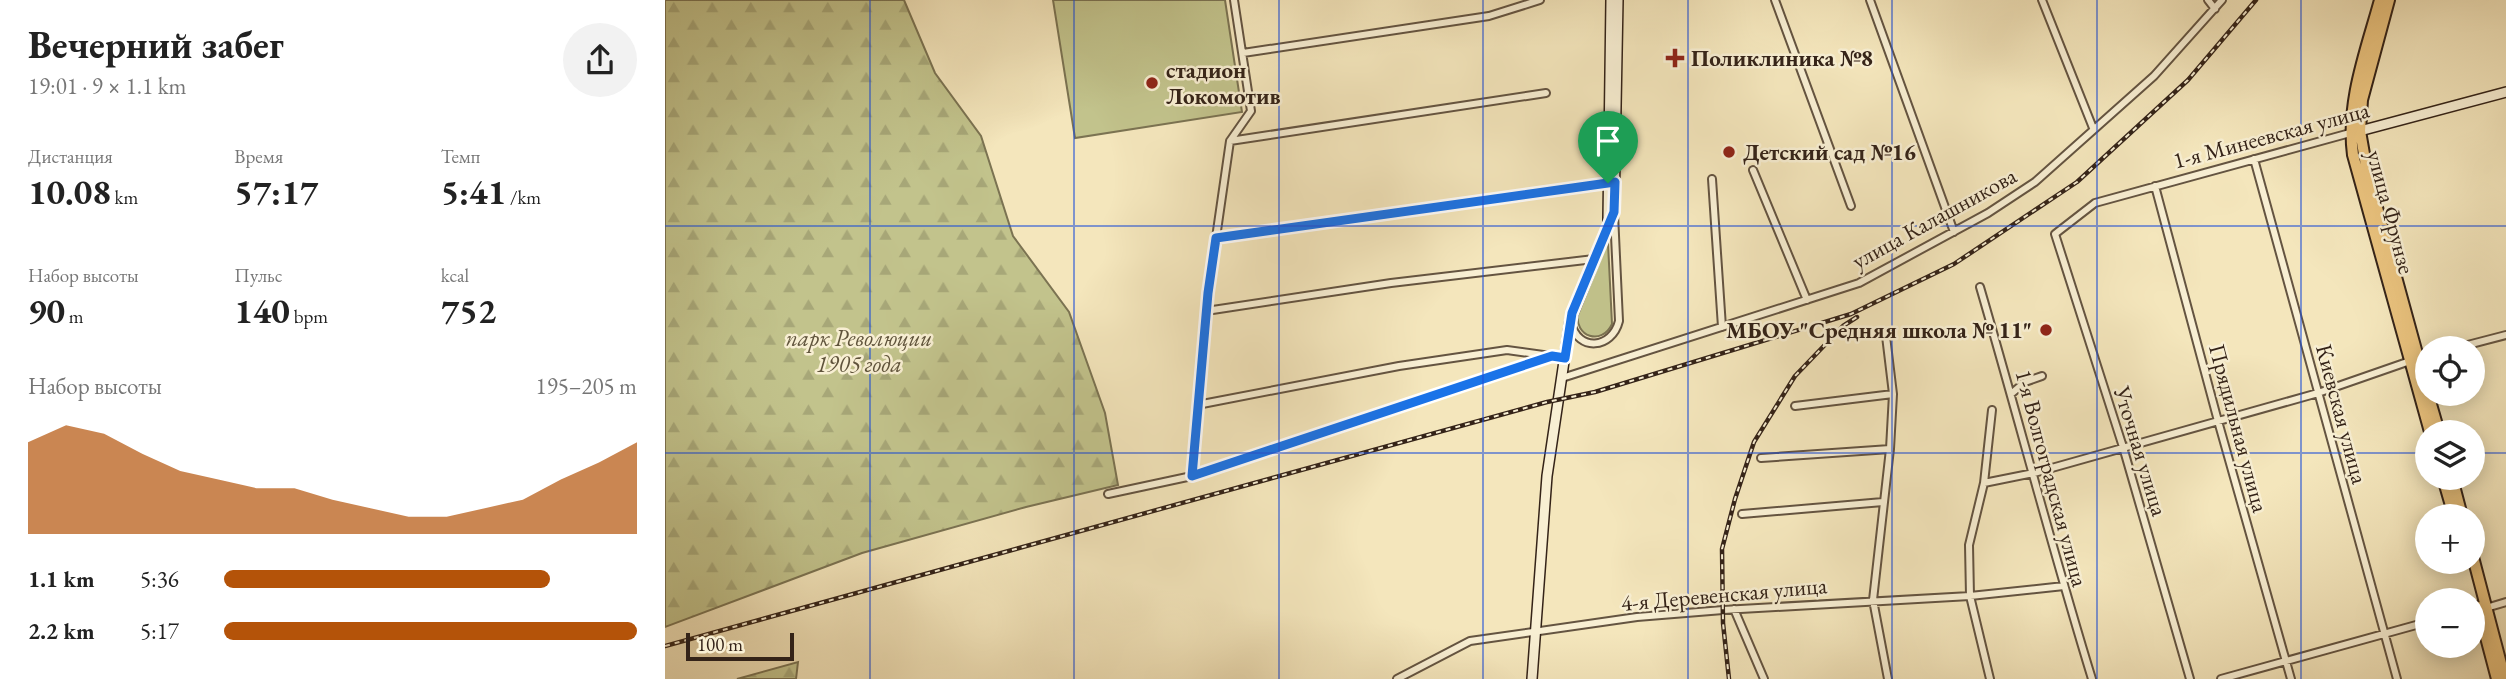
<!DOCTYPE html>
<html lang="ru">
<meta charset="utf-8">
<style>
body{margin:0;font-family:"EB Garamond",serif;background:#f2f2f2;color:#222;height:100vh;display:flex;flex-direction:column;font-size:26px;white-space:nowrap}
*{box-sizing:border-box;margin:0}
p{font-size:23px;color:#767676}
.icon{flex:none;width:38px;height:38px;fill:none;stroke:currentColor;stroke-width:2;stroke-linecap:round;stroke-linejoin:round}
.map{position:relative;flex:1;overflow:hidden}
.drawer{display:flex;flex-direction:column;background:#fff;width:665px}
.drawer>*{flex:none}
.fabs{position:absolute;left:1750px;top:336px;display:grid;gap:14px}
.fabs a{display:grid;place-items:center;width:70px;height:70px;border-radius:50%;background:#fff;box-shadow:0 4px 18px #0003;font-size:35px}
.scale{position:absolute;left:21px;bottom:18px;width:108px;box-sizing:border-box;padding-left:7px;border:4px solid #342318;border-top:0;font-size:19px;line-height:24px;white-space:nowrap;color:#342318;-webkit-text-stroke:5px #f8efd3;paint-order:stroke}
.pin{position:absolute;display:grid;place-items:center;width:60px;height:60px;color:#fff;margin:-72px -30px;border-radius:50% 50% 50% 0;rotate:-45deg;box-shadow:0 0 7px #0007}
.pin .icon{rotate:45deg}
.round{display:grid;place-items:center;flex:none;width:74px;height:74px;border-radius:37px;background:#f2f2f2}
.summary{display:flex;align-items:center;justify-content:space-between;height:119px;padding:0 28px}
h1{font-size:38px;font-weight:700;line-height:52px}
.metrics{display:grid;grid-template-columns:repeat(3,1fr);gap:10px;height:119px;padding:7px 28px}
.metrics div{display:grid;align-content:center}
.metrics b{font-size:35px;font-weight:700}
.metrics small{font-size:19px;font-weight:400}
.metrics p{font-size:19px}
.chart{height:196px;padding:14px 28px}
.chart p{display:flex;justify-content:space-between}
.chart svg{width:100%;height:126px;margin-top:7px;fill:#b45309;opacity:.7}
ul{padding:0 28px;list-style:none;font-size:23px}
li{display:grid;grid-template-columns:112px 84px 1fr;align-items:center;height:52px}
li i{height:18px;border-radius:9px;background:#b45309}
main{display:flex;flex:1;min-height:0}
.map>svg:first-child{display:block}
.green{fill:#c2c38c;stroke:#7b7352;stroke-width:2}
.forest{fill:url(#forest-firs);stroke:#7b7352;stroke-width:2}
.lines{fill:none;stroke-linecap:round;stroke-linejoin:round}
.street-casing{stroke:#645441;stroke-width:10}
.secondary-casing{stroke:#342318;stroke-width:12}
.highway-casing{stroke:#342318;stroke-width:14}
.street{stroke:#f8efd3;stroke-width:6}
.secondary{stroke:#f8efd3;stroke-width:9}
.highway{stroke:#eac37e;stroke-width:10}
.rail-casing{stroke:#342318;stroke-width:4.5}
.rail{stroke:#f8efd3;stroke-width:2;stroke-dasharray:5;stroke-linecap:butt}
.route-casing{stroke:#fff;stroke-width:14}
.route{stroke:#1a73e8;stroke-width:9}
.grid{fill:none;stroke:#1d4ed8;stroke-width:2;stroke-opacity:0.55}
.poi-dot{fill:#8f2418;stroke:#f8efd3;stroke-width:2.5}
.labels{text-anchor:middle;stroke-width:5;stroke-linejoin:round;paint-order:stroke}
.poi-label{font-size:23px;font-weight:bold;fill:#342318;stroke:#f8efd3;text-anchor:start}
.street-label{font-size:23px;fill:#342318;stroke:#f8efd3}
.park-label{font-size:23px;font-style:italic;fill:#5f533b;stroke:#f8efd3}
</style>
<main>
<section class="drawer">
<div class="summary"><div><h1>Вечерний забег</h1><p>19:01 · 9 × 1.1 km</p></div><a class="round"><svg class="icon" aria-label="share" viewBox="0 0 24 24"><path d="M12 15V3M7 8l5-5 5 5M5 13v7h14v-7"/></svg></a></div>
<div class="metrics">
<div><p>Дистанция</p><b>10.08<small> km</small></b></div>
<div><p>Время</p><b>57:17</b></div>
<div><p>Темп</p><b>5:41<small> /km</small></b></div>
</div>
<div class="metrics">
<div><p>Набор высоты</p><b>90<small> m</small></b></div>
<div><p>Пульс</p><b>140<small> bpm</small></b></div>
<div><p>kcal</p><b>752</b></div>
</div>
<div class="chart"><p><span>Набор высоты</span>195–205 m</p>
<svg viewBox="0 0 160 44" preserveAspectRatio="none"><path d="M0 44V12L10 6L20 9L30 16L40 22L50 25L60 28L70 28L80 32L90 35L100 38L110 38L120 35L130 32L140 25L150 19L160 12V44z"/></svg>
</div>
<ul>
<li><b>1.1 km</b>5:36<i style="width:79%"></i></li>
<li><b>2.2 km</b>5:17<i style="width:100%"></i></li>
</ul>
</section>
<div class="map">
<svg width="1841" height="679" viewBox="0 0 1841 679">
<defs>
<pattern id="forest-firs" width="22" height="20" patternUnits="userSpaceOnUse" patternTransform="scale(1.75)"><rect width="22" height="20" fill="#c2c38c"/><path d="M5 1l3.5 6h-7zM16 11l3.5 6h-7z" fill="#a7a778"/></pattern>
</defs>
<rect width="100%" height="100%" fill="#f4e6bc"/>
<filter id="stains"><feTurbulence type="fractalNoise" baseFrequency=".00286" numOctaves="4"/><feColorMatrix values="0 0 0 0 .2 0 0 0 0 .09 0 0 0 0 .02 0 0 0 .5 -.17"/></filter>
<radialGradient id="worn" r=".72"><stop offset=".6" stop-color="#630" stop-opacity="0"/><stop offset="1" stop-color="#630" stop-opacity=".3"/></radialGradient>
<path class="green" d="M388,0H560L577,112L410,138Z
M943,243L947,324C937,346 909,337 913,313L940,245Z"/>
<path class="forest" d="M0,0H239L270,73L316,136L348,236L404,312L440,413L453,485L361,507L197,553L0,627Z
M133,662L131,679H72Z"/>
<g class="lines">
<defs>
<path id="street" d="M1110,0L1186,206
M1205,0L1289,232
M1377,0L1428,128
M1543,0L1550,9
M578,53L824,16L875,0
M565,141L881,93
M1589,159L1732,679
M1088,170L1142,300
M1047,179L1057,327
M1490,186L1553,421L1626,679
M551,238L943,183
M1315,287C1353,417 1387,549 1427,679
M541,311L726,283L929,259
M906,323C913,352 947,349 954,321L949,214
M1221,336L1228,394L1225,449L1208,600L1223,679
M1791,348L1841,335
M897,378L1194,283L1323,213L1370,182L1489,76L1557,0
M1346,394L1360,382L1377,376
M532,405L734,366L842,350L900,358
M1130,406L1228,394
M1096,458L1225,449
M527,476L543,293L565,141L586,111L569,0
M1319,483L1369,473L1653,393L1745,361
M443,494L527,476L887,356
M1077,514L1218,502
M1821,608L1841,602
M1069,609L1099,679
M732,679L805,641L972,617L1058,610L1305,596L1399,586
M1325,679L1305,596L1304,545L1319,483L1327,410
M1525,679L1458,447L1390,234L1430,203L1685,133
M1556,679L1762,622"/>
<path id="secondary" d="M1691,132L1841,92
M943,220L946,0
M867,679L882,476L905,321L949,212L953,0"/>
<path id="highway" d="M1715,0C1701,51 1681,102 1688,155L1765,432
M1724,0L1697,100L1695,131L1702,171L1762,390
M1763,394L1774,432
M1778,478L1789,516
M1787,478L1797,516
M1808,557L1840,679
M1813,607L1832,679"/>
</defs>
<use href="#street" class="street-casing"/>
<use href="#secondary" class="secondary-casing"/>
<use href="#highway" class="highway-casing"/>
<use href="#street" class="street"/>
<use href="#secondary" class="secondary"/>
<use href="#highway" class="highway"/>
<defs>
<path id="rail" d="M0,646L882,402L930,392L1186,314L1289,264L1412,182L1523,80L1591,0
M1064,679L1058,623L1057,549L1070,499L1089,442L1130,376L1178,326L1192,317"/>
</defs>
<use href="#rail" class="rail-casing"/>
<use href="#rail" class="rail"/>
</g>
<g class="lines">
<defs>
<path id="route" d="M950,182L949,212L907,313L900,358L887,356L527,476L543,293L551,238Z"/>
</defs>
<use href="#route" class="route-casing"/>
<use href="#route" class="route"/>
</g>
<path class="grid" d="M205,0V679M409,0V679M614,0V679M818,0V679M1023,0V679M1227,0V679M1432,0V679M1636,0V679M0,226H1841M0,453H1762M1808,453H1841"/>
<g class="poi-dot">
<path d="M1006.5 47.5h7v7h7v7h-7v7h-7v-7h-7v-7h7z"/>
<circle cx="487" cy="83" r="7"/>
<circle cx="1064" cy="152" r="7"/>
<circle cx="1381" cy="330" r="7"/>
</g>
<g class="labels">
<g class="poi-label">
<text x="1026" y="66">Поликлиника №8</text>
<text x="501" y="78">стадион<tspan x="501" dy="26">Локомотив</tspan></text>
<text x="1078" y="160">Детский сад №16</text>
<text x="1367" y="338" text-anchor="end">МБОУ "Средняя школа № 11"</text>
</g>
<g class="street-label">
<text transform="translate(1606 135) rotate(-15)" y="8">1-я Минеевская улица</text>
<text transform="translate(1726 212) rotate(75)" y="8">улица Фрунзе</text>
<text transform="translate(1269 218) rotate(-29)" y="8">улица Калашникова</text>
<text transform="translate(1677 414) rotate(75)" y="8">Киевская улица</text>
<text transform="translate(1574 428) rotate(75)" y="8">Прядильная улица</text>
<text transform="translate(1476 451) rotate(73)" y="8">Уточная улица</text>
<text transform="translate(1387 478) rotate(75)" y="8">1-я Волгоградская улица</text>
<text transform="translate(1059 594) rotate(-5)" y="8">4-я Деревенская улица</text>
</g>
<g class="park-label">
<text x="194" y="346">парк Революции<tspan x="194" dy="26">1905 года</tspan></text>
</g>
</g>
<rect width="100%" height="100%" filter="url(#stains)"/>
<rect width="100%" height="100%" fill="url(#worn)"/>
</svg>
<div class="fabs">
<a><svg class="icon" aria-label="locate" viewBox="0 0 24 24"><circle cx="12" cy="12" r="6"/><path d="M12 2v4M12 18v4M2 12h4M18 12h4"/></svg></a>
<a><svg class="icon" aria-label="layers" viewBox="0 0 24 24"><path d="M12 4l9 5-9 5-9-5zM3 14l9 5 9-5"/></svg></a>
<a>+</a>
<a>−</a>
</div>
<div class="scale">100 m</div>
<div class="pin" style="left:943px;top:183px;background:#1e9e55"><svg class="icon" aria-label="arrive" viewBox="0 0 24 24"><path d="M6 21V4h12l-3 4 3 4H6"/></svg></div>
</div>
</main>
